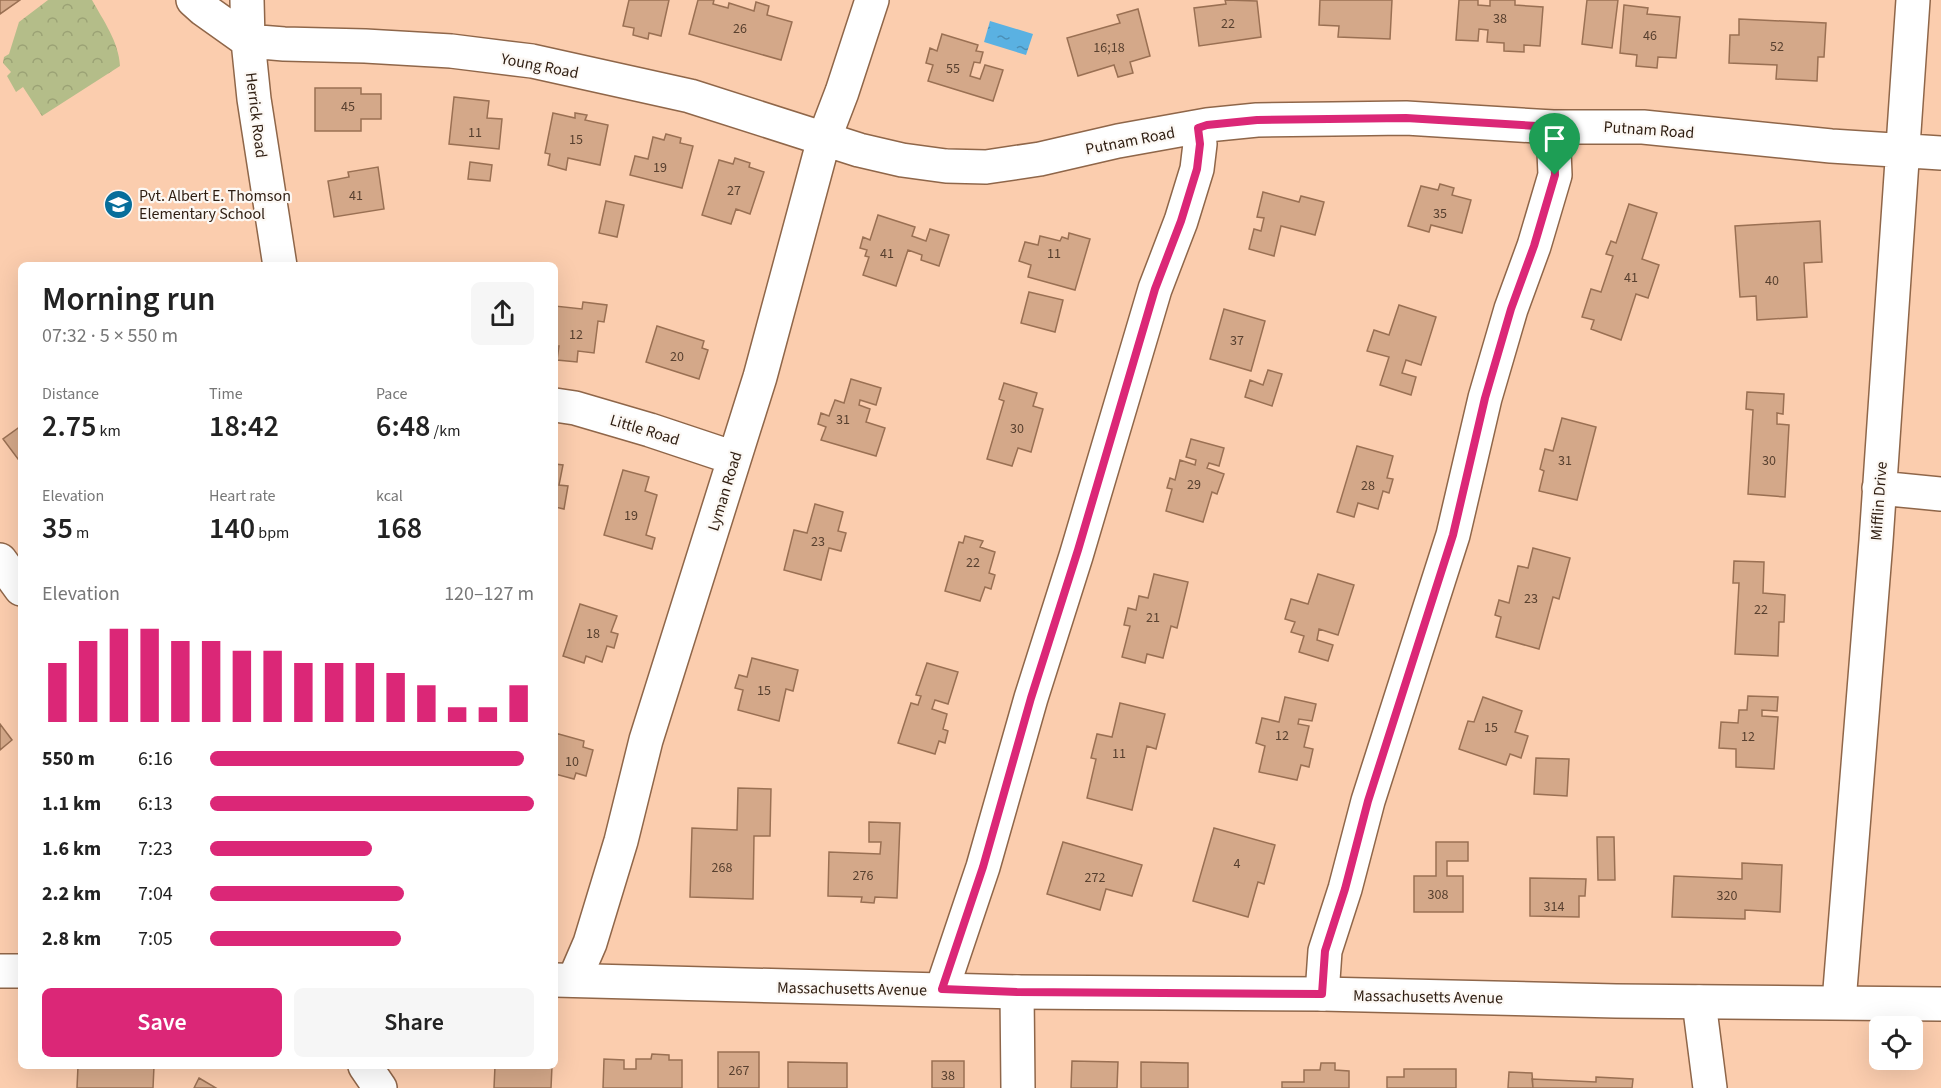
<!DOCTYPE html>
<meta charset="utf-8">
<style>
body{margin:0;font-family:"Source Sans 3",sans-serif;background:#f6f6f6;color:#222;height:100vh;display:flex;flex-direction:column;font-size:22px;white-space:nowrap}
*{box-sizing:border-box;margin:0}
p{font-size:20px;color:#767676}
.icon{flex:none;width:33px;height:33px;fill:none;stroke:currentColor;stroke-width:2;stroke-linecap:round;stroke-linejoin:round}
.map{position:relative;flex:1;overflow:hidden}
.details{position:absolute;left:18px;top:262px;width:540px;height:807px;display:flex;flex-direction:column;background:#fff;border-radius:9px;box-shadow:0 6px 24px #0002}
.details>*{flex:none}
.tools{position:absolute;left:1869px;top:1016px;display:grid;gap:12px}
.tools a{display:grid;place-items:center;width:54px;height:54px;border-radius:9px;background:#fff;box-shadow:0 6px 24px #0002;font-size:30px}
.pin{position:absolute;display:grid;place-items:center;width:51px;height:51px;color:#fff;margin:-62px -26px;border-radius:50% 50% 50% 0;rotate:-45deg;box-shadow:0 0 6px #0007}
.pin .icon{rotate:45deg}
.round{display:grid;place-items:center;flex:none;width:63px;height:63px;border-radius:9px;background:#f6f6f6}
.headline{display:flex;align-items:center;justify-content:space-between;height:102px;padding:0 24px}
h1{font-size:33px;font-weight:600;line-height:45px}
.stats{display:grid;grid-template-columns:repeat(3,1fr);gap:9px;height:102px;padding:6px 24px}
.stats div{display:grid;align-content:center}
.stats b{font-size:30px;font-weight:600}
.stats small{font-size:16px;font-weight:400}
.stats p{font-size:16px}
.chart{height:168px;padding:12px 24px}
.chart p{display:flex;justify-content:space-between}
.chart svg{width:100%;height:108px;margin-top:6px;stroke:#db2777;stroke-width:6}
.button{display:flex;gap:12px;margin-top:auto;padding:12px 24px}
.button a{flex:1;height:69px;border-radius:9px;background:#db2777;color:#fff;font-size:24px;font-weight:600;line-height:69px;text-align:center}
.button a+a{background:#f6f6f6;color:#222}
ul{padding:0 24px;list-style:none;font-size:20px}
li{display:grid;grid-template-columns:96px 72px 1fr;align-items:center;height:45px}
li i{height:15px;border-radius:8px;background:#db2777}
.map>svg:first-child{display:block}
.forest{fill:url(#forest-crowns)}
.water{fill:url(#water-ripples)}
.building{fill:#d4a889;stroke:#9a7053;stroke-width:1.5}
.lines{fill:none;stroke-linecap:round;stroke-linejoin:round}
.minor-casing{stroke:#8f6649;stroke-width:36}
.tertiary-casing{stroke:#8f6649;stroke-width:36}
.secondary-casing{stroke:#8f6649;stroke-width:36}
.minor{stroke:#fff;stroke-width:33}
.tertiary{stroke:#fff;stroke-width:33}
.secondary{stroke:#fff;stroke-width:33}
.route-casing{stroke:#fff;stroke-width:12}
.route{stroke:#db2777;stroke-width:8}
.labels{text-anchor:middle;stroke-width:4.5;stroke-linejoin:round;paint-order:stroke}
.number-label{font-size:14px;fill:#58402f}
.street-label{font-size:16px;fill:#2e1d11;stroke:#fcf8f4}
.poi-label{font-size:16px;fill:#2e1d11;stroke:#fcf8f4;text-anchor:start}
</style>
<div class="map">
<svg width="1941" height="1088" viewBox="0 0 1941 1088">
<defs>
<pattern id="forest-crowns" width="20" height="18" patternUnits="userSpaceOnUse" patternTransform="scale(1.5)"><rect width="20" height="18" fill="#b4bd89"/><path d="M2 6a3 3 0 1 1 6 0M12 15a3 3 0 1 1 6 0" fill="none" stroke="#9ba275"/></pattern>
<pattern id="water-ripples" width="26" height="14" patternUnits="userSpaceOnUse" patternTransform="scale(1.5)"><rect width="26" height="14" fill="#5ab1e2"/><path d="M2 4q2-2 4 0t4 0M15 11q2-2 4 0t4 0" fill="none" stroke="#4b8fb6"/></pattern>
</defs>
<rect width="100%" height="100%" fill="#fbcdae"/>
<path class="forest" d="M48,0H92C103,20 119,42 120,66L42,116L23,87L16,92L7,76L11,72L3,63L4,57L9,54L19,22Z"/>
<path class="water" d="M990,21L1033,34L1026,55L984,42Z"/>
<path class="building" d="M0,0H20L0,14Z
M629,0H669L661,36L649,33L648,39L633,35L634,28L623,26Z
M698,0H714L713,4L728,8L729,3L754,11L756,2L769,6L767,15L792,22L781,60L689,34Z
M1225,0L1257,1L1261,37L1199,46L1194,8L1226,4Z
M1320,0H1392L1390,39L1338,37L1339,26L1319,25Z
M1459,0H1478V5L1490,6V0H1515V5L1543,7L1540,46L1524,45V52L1504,51V43L1487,42L1488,30L1479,29L1478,41L1456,40Z
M1587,0H1618L1612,48L1582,44Z
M1624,5L1648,8L1647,14L1680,17L1676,58L1658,57L1657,68L1636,66L1637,55L1620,53Z
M1138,9L1150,56L1130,62L1133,73L1118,77L1114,65L1078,76L1067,38L1120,23L1117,15Z
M1739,19L1826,23L1824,57H1818L1817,81L1776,79L1777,65L1729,63L1730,35H1739Z
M942,34L978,45L976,51L983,52L980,63L974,62L970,76L980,79L985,65L1003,70L993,101L928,81L933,65L926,63L930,48L937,51Z
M315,88H361V94H381V119H361V131H315Z
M454,97L489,101L487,118L502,119L499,149L449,144Z
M553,113L575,118V113L587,115L585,120L608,125L600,165L568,158L566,170L548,165L550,154L545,153Z
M666,134L681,138L680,143L693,146L682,188L630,175L635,156L648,159L653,137L664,140Z
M735,158L750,163L749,167L764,172L750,214L736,209L731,224L702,215L719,160L733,164Z
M470,162L492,165L490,181L468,179Z
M378,167L384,209L334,217L328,181L349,177L348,172Z
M1440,184L1454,188L1452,195L1471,200L1462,233L1431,225L1429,232L1408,226L1421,186L1438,190Z
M1263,192L1299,202L1301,196L1324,202L1315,235L1281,226L1274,256L1249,249L1254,229L1261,231L1264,218L1257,217Z
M606,201L624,205L617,237L599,233Z
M1629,204L1657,213L1642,259L1659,265L1648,298L1636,294L1621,340L1591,329L1594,320L1582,317L1591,289L1601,292L1613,256L1606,254L1611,241L1616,243Z
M878,215L915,227L912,236L926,241L930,229L949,235L939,266L921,260L922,255L908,250L896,286L863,275L869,257L865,256L867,250L860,248L863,237L870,240Z
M1820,221L1822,262L1804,263L1807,317L1757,320L1756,296L1740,297L1735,226Z
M1069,233L1090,239L1075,290L1028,277L1031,265L1019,261L1025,242L1038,245L1040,236L1060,241L1062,237L1068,239Z
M1029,292L1063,300L1055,332L1021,323Z
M583,302L607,305L604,322L598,321L594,353L578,351L577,362L557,360L559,346H555V306L582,309Z
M1399,305L1436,317L1421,365L1406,360L1402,373L1416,377L1411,395L1380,385L1389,357L1367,351L1374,330L1389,335Z
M1224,309L1265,321L1251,371L1210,359Z
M657,326L704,341L702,348L708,350L699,379L646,362Z
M1268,370L1282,374L1272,406L1245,397L1250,380L1263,385Z
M851,379L881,388L876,405L860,400L859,405L870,409L866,422L885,428L876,456L821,440L826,427L818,424L821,413L829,416L835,400L844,403Z
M1004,383L1037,393L1033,406L1043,409L1031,452L1018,448L1012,466L987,459L1004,401L999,399Z
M1747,392L1784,394L1783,414L1777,413V424L1789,425L1785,497L1748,494L1753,410L1746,409Z
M1562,418L1596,427L1577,500L1539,491L1544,471L1540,469L1545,449L1553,451Z
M21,426V463L3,439Z
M1191,439L1224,448L1219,466L1209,463L1207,468L1224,474L1217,494L1212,492L1203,522L1166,511L1172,489L1167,488L1170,478L1175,480L1180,460L1195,465L1196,460L1186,457Z
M1357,446L1393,456L1387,478L1393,479L1389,493L1383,491L1378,509L1358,503L1354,517L1337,512Z
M555,464L563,465L559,485L568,486L564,509L555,507Z
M623,470L649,477L645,491L657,495L646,535L655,538L652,549L604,535Z
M815,504L843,512L838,531L846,533L841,551L829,548L821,580L784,570L794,530L807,533Z
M965,536L983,541L980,547L995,552L989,573L995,575L991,589L985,587L980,601L945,591L959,542L963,543Z
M1533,548L1570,558L1559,599L1553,597L1539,649L1496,637L1501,617L1495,615L1499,600L1509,603L1518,566L1528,568Z
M1734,561L1764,562L1763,593L1785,595L1784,622H1779L1778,656L1735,654L1739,583H1733Z
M1154,574L1188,582L1177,628L1171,626L1163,658L1147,654L1145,663L1122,657L1130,626L1124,625L1128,608L1136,610L1139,596L1148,598Z
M1318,574L1354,585L1338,635L1319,629L1317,640L1333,645L1328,661L1299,652L1304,636L1291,632L1295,622L1285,619L1291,599L1308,604Z
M580,604L617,616L611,632L618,634L614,648L607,646L602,662L586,656L584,663L563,656Z
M752,658L798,670L793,691L786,689L779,721L738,710L743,690L735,688L739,675L747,677Z
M927,663L958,672L948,704L935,700L932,709L947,714L943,729L948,731L945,743L939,741L935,754L898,743L911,703L918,705L921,696L916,695Z
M1748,696L1778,697L1777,711L1762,710V716L1778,717L1774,769L1736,767V749L1719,748L1721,722L1738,723L1739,710H1747Z
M1285,697L1316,704L1312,721L1299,719L1298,724L1309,726L1304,747L1313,749L1309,767L1301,765L1297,780L1259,772L1265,746L1256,743L1262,718L1279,722Z
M1483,697L1522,711L1515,732L1528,736L1521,758L1510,754L1506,765L1459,749L1468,721L1474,722Z
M1120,703L1165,714L1156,749L1147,746L1132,810L1087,798L1096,759L1091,758L1097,734L1112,737Z
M0,724L12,740L0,750Z
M555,733L584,741L583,747L593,750L586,776L576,773L574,779L555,774Z
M1536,758L1569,759L1567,796L1534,794Z
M738,788L771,789L770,836H754L753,899L690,897L692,828L737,830Z
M869,822L900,823L897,898L875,897L874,903L861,902L862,897L828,896L829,852L880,854L881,842H869Z
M1214,828L1275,845L1264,884L1258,882L1248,917L1193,901Z
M1597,837H1614L1615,880H1598Z
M1063,842L1142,865L1132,896L1106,889L1100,910L1047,894Z
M1436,842H1468V861H1447V876H1463V912H1414V876H1436Z
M1742,863L1782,865L1780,912L1745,910V919L1672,917L1674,876L1742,879Z
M1530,878L1586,879L1585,896H1579V917L1530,916Z
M718,1052H759V1088H718Z
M652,1054L669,1055V1060H682V1088H603L604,1059L624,1060V1069H636V1059H651Z
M932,1061H964V1088H932Z
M1072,1061L1118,1062L1117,1088H1071Z
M788,1062L847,1063V1088H788Z
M1141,1062L1188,1063V1088H1141Z
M1321,1063H1335V1070L1349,1071V1088H1282V1082H1304V1070H1320Z
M78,1066H154L153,1088H77Z
M495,1066H552L551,1088H494Z
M1404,1069H1456V1088H1387V1077H1404Z
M1509,1072L1532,1073L1533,1088H1508Z
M1596,1077L1633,1079L1632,1088H1533L1532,1079L1596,1082Z
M199,1078L216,1088H194Z"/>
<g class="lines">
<defs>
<path id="minor" d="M193,0L203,9L248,41L284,44L365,46L451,51L532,61L690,96L859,150L902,160L946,166L986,167L1040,159L1118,141L1207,125L1257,120L1333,119L1406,118L1553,127H1643L1831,146L1941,153
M247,0L248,41L254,99L280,266
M555,405L575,408L650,430L734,458
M1879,488L1941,494
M574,980L590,943L621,841L646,740L760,377L824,139L842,92L872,0
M942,989L983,867L1031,698L1076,556L1155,289L1181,221L1197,169L1200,144L1198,128
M1017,992L1018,1088
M1322,994L1325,951L1345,889L1368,801L1453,535L1485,398L1511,309L1534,246L1555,175L1553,127
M1699,1002L1710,1088
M1839,1002L1876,541L1913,0"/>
<path id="tertiary" d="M0,560L21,589"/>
<path id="secondary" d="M0,971H21
M555,980L1017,992L1322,994L1616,1001L1941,1004
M365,1066L380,1088"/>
</defs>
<use href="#minor" class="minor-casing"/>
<use href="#tertiary" class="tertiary-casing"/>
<use href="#secondary" class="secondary-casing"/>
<use href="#minor" class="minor"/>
<use href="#tertiary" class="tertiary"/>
<use href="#secondary" class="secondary"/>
</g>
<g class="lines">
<defs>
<path id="route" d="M1406,118L1553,127L1555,175L1534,246L1511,309L1485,398L1453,535L1368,801L1345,889L1325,951L1322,994L1017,992L942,989L983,867L1031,698L1078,550L1155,289L1181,221L1197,169L1200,144L1198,128L1207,125L1257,120Z"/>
</defs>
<use href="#route" class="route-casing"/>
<use href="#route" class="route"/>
</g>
<defs>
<symbol id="school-disc" viewBox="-11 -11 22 22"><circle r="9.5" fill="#076e9b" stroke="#fcf8f4"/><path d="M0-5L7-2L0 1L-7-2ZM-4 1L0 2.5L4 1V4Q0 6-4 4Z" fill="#fff"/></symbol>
</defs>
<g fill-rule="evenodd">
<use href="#school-disc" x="102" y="188" width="33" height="33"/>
</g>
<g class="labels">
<g class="number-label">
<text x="1500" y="23">38</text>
<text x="1228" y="28">22</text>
<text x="740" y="33">26</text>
<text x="1650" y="40">46</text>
<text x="1777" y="51">52</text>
<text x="1109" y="52">16;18</text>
<text x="953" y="73">55</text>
<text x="348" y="111">45</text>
<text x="475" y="137">11</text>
<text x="576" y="144">15</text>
<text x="660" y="172">19</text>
<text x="734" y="195">27</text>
<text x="356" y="200">41</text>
<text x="1440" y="218">35</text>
<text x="887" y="258">41</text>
<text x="1054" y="258">11</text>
<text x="1631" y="282">41</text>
<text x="1772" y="285">40</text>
<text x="576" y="339">12</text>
<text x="1237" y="345">37</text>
<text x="677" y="361">20</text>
<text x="843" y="424">31</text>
<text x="1017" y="433">30</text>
<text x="1565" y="465">31</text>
<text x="1769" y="465">30</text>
<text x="1194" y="489">29</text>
<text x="1368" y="490">28</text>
<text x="631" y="520">19</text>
<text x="818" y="546">23</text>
<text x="973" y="567">22</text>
<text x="1531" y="603">23</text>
<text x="1761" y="614">22</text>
<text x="1153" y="622">21</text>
<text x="593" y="638">18</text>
<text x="764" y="695">15</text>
<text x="1491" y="732">15</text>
<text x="1282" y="740">12</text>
<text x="1748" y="741">12</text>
<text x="1119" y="758">11</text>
<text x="572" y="766">10</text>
<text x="1237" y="868">4</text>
<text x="722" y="872">268</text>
<text x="863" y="880">276</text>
<text x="1095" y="882">272</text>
<text x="1438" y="899">308</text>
<text x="1727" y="900">320</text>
<text x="1554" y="911">314</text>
<text x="739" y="1075">267</text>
<text x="948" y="1080">38</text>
</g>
<g class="street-label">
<text transform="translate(540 65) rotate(11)" y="6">Young Road</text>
<text transform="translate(257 115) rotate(83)" y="6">Herrick Road</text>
<text transform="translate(1649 129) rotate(4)" y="6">Putnam Road</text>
<text transform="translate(1130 140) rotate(-11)" y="6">Putnam Road</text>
<text transform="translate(645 429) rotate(17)" y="6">Little Road</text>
<text transform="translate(724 491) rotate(-73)" y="6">Lyman Road</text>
<text transform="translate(1878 501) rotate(-86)" y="6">Mifflin Drive</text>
<text transform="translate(852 988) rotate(1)" y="6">Massachusetts Avenue</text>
<text transform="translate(1428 996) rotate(1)" y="6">Massachusetts Avenue</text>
</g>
<g class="poi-label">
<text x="139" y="201">Pvt. Albert E. Thomson<tspan x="139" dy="18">Elementary School</tspan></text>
</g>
</g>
</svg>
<div class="tools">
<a><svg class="icon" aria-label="locate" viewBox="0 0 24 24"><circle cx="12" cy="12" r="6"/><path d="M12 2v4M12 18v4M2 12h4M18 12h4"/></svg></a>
</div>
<div class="pin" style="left:1555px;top:175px;background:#1e9e55"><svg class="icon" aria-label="arrive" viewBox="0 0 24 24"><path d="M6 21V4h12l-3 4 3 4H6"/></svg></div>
<section class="details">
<div class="headline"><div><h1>Morning run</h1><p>07:32 · 5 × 550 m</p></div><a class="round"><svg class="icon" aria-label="share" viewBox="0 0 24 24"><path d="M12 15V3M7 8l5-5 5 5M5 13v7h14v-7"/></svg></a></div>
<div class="stats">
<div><p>Distance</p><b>2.75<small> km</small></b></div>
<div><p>Time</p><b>18:42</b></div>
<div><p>Pace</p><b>6:48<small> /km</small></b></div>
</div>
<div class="stats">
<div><p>Elevation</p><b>35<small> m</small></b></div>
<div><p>Heart rate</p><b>140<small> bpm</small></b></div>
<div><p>kcal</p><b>168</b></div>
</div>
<div class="chart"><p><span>Elevation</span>120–127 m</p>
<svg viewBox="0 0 160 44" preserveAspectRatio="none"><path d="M5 44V20M15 44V11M25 44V6M35 44V6M45 44V11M55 44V11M65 44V15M75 44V15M85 44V20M95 44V20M105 44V20M115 44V24M125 44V29M135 44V38M145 44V38M155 44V29"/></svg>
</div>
<ul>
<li><b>550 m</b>6:16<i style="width:97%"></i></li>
<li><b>1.1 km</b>6:13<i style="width:100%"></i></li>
<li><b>1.6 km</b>7:23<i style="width:50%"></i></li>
<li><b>2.2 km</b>7:04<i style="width:60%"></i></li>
<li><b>2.8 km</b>7:05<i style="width:59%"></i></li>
</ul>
<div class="button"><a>Save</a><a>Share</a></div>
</section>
</div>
